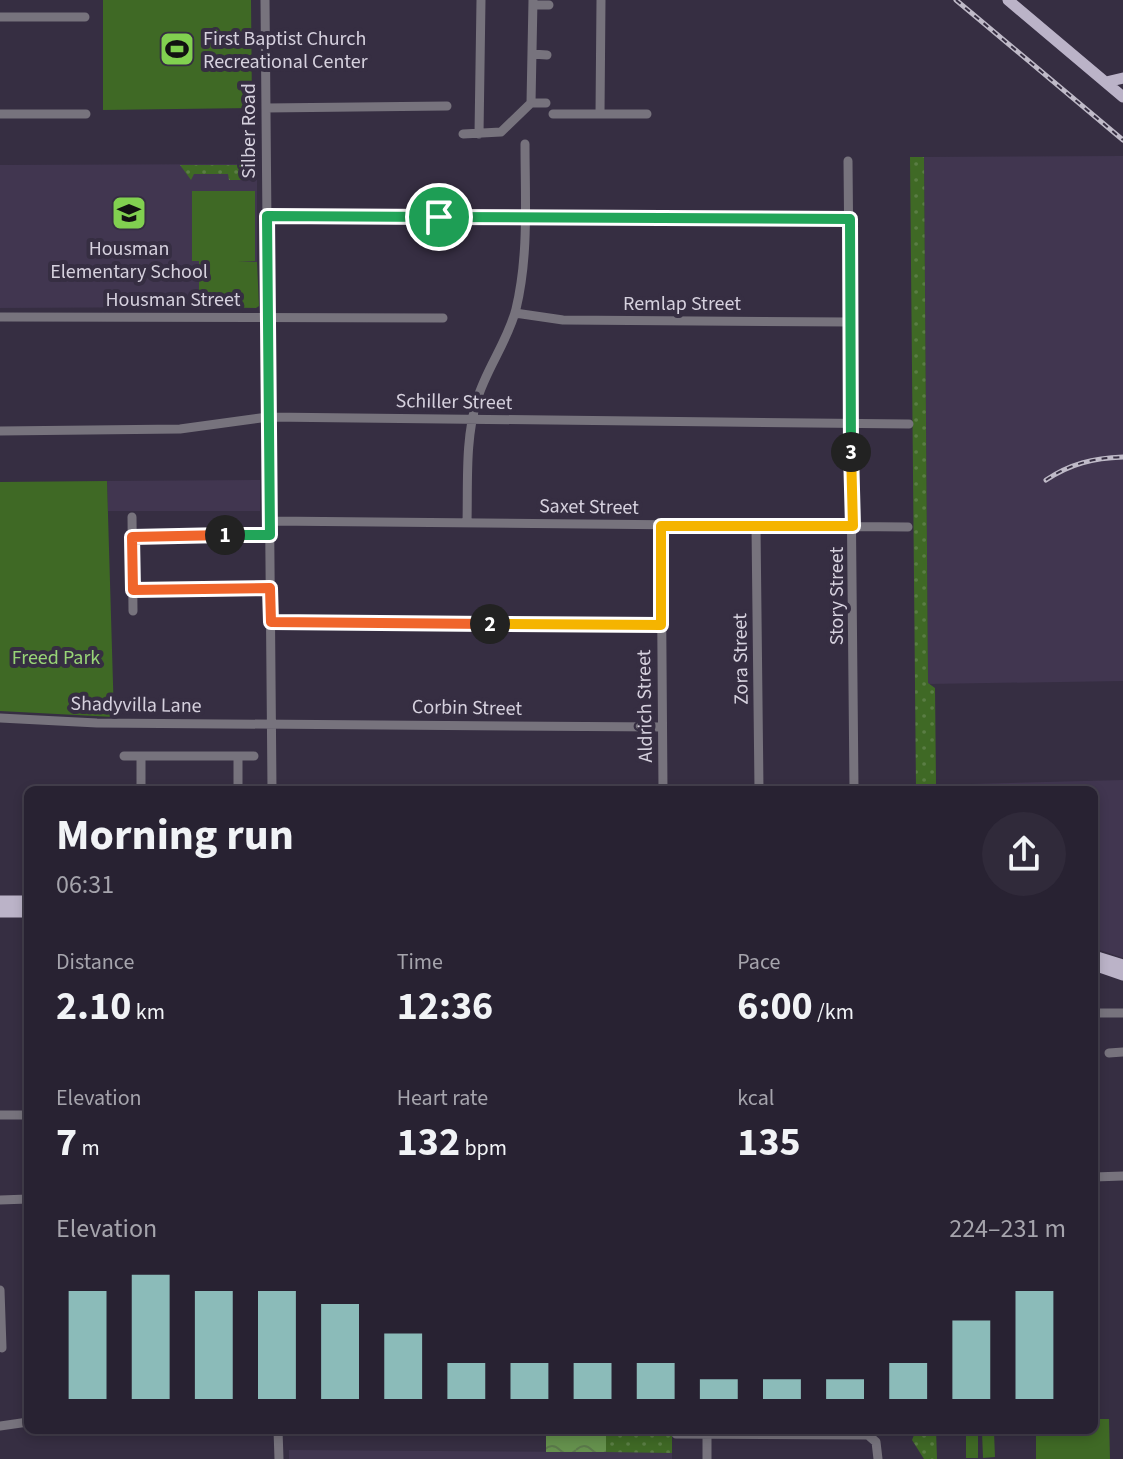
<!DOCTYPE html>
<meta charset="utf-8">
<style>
body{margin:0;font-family:"Source Sans 3",sans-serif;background:#302a3a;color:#f1f3f6;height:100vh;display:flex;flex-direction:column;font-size:30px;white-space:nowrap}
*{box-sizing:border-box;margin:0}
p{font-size:26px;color:#a5a4ac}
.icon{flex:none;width:44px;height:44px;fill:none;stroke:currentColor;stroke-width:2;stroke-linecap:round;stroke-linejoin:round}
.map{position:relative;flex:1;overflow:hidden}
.details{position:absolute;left:24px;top:786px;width:1074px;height:648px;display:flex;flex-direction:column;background:#282232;border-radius:12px;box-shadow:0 4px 12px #0003,0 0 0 2px #443f4d}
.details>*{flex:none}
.pin{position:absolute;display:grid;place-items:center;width:68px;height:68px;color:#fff;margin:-34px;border:4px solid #fff;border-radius:50%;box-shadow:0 2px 8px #0007}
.km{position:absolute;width:40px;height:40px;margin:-20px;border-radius:50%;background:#222;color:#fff;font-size:22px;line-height:40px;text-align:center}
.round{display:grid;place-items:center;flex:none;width:84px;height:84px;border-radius:42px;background:#302a3a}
.overview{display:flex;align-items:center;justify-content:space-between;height:136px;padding:0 32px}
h1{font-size:44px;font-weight:700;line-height:60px}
.stats{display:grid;grid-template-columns:repeat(3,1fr);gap:12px;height:136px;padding:8px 32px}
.stats div{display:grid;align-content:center}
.stats b{font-size:40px;font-weight:700}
.stats small{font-size:22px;font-weight:400}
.stats p{font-size:22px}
.chart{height:224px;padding:16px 32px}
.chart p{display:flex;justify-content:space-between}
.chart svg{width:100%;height:144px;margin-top:8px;stroke:#8bbbb9;stroke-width:6}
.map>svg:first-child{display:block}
.built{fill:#413650}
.grass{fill:url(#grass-dots)}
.park{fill:#3f6925}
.water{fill:url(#water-waves)}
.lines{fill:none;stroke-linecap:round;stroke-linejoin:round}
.minor{stroke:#77737d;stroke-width:9}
.major{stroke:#bbb3c8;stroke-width:11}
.rail-casing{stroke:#bfbac8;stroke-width:5}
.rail{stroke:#362e42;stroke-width:2;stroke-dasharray:6;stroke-linecap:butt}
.split-1-casing{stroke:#fff;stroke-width:16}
.split-2-casing{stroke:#fff;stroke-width:16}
.split-3-casing{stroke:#fff;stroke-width:16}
.split-4-casing{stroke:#fff;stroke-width:16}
.split-1{stroke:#22a559;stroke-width:10}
.split-2{stroke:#f0652b;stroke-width:10}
.split-3{stroke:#f5b400;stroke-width:10}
.split-4{stroke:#22a559;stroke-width:10}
.labels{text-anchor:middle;stroke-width:8;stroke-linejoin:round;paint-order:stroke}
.poi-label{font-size:20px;fill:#d6d1de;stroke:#362e42;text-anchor:start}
.street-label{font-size:20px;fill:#d6d1de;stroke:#362e42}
.park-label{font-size:20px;fill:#98d577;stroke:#362e42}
</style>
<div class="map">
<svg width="1123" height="1459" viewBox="0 0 1123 1459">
<defs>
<pattern id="grass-dots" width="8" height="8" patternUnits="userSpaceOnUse" patternTransform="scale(2)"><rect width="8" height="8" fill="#3f6925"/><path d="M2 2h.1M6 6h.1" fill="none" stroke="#5a7d44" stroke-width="1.8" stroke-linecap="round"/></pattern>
<pattern id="water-waves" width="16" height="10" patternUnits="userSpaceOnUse" patternTransform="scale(2)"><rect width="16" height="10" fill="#65914d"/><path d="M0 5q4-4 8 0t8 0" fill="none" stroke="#5a784a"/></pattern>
</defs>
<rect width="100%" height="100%" fill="#362e42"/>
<path class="built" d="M1123,156V681L928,684L924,157Z
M257,164V262H199V307L0,308V165Z
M260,480V511H108L107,481Z
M1123,780V958L1094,948V790H933V785Z
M606,1430H672V1459H289V1450L605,1452Z"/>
<path class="grass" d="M910,157H924L928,683L935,688L936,785H933V790H916Z
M180,165H256V180H229L228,174H194L191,180Z
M606,1430H672V1453L606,1452Z
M916,1430H936L937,1459H924L912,1440Z"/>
<path class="park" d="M103,0H251L252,108L103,110Z
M192,191H255V261H238L257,262L259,306L256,308L199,307V261H192Z
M107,481L114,717L0,711V482Z
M1094,1419H1109L1110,1459H1036V1430H1094Z
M978,1432V1458H966V1433Z
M982,1432H994L995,1457L983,1458Z"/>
<path class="water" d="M546,1430H606V1452H546Z"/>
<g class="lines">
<path class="minor" d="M265,0L272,790
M533,5H549
M0,17H85
M532,54L547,55
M531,103H546
M266,108L447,106
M0,114H86
M553,114H647
M600,114L601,0
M463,134L501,132L531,103L533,0
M479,134L481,0
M848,161L854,790
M267,216L850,219
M515,313L563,320L850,322
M0,317L443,318
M0,431L180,429L268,417L909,424
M132,517L133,611
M270,521L908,527
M467,522C468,482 465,439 477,400C486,369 508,341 516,309C529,255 525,199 525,144
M661,526L663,790
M756,527L759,790
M132,537L270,535
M133,590L270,588
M271,622L661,625
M0,718L97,723L662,727
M124,756H254
M141,756V790
M238,756V790
M1099,1013H1123
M1109,1053L1123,1052
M0,1115H28
M1094,1177L1123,1176
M0,1200L28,1199
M0,1290L2,1348
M0,1426L28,1422
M278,1430L279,1459
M676,1434L868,1435L876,1442L878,1459
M707,1459V1434"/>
<path class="major" d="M1008,0L1123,97
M1106,82L1123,78
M0,901H28
M0,912H28
M1094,956L1123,965
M1094,965L1123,975"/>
<defs>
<path id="rail" d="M956,0L1123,140
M1046,480C1070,464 1093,458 1123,457"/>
</defs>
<use href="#rail" class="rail-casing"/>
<use href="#rail" class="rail"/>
</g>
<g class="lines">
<defs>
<path id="split-1" d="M225,535H270L267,216L439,217"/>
<path id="split-2" d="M225,535L132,537L133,590L270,588L271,622L490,624"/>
<path id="split-3" d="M490,624L661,625V526H853L851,452"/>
<path id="split-4" d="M439,217L850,219L851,452"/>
</defs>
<use href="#split-1" class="split-1-casing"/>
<use href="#split-2" class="split-2-casing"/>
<use href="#split-3" class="split-3-casing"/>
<use href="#split-4" class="split-4-casing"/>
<use href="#split-1" class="split-1"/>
<use href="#split-2" class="split-2"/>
<use href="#split-3" class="split-3"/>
<use href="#split-4" class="split-4"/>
</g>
<defs>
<symbol id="stadium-square" viewBox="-11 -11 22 22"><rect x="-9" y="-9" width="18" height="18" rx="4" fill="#81d050" stroke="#362e42"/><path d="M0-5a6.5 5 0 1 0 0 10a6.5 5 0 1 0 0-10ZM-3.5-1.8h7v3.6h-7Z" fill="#111"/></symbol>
<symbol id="school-square" viewBox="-11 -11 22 22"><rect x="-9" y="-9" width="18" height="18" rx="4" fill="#81d050" stroke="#362e42"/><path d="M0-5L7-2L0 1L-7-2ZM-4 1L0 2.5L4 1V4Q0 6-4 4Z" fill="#111"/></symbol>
</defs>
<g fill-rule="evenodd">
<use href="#stadium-square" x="157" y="29" width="40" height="40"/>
<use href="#school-square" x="109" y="193" width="40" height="40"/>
</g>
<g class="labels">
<g class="poi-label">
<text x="203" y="45">First Baptist Church<tspan x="203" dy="23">Recreational Center</tspan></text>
<text x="129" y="255" text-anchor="middle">Housman<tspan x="129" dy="23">Elementary School</tspan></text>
</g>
<g class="street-label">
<text transform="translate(248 131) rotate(-90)" y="7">Silber Road</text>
<text x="173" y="306">Housman Street</text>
<text x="682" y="310">Remlap Street</text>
<text transform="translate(454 401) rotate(1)" y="7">Schiller Street</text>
<text transform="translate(589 506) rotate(1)" y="7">Saxet Street</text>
<text transform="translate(836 596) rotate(-90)" y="7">Story Street</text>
<text transform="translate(740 659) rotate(-91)" y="7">Zora Street</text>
<text transform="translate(136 704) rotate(1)" y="7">Shadyvilla Lane</text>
<text transform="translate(644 706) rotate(-91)" y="7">Aldrich Street</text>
<text transform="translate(467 707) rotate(1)" y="7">Corbin Street</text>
</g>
<g class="park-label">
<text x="56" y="664">Freed Park</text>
</g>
</g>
</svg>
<div class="pin" style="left:439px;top:217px;background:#1e9e55"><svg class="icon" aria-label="arrive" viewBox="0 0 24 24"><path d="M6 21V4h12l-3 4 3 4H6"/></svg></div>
<b class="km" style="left:225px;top:535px">1</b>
<b class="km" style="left:490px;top:624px">2</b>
<b class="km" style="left:851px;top:452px">3</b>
<section class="details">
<div class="overview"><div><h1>Morning run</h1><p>06:31</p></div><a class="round"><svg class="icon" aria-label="share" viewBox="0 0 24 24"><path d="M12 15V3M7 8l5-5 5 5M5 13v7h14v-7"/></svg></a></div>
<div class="stats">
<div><p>Distance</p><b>2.10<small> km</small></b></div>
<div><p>Time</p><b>12:36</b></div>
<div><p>Pace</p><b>6:00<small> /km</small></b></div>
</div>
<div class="stats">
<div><p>Elevation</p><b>7<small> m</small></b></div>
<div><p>Heart rate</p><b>132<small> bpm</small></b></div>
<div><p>kcal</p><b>135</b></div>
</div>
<div class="chart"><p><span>Elevation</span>224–231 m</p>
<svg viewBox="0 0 160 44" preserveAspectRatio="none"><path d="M5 44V11M15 44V6M25 44V11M35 44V11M45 44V15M55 44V24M65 44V33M75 44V33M85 44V33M95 44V33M105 44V38M115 44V38M125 44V38M135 44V33M145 44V20M155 44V11"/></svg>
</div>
</section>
</div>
